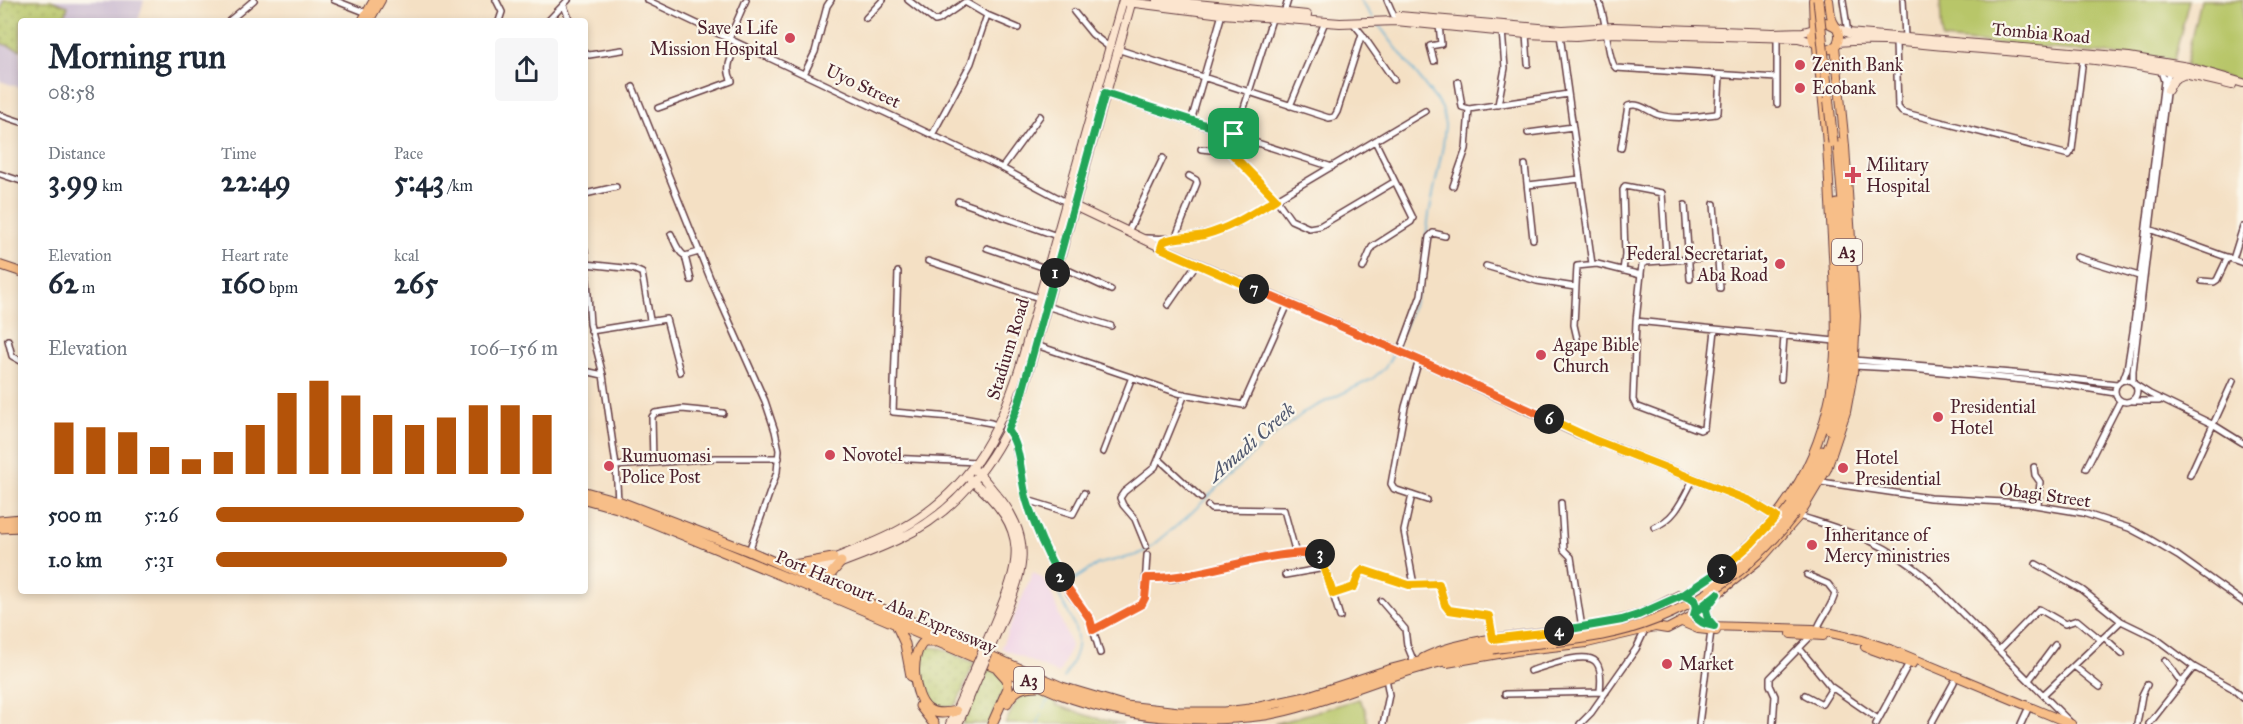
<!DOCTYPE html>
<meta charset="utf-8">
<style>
body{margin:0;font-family:"IM FELL Great Primer",serif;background:#f6f6f7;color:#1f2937;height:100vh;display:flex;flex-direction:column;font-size:22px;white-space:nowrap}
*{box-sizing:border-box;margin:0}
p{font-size:20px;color:#747a83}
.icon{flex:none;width:33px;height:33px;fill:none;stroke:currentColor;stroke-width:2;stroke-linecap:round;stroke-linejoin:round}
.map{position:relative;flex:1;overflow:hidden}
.details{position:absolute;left:18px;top:18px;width:570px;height:576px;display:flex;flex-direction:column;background:#fff;border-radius:6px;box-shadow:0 3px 9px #0003}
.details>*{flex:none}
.pin{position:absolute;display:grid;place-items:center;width:51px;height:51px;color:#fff;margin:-26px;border-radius:12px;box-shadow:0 3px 9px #0006}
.km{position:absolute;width:30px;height:30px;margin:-15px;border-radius:50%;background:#222;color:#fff;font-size:16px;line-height:30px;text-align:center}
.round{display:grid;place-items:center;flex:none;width:63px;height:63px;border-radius:6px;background:#f6f6f7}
.headline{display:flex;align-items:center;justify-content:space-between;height:102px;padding:0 30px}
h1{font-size:33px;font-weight:700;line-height:45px}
.figures{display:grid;grid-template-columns:repeat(3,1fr);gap:9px;height:102px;padding:6px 30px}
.figures div{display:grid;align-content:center}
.figures b{font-size:30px;font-weight:700}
.figures small{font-size:16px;font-weight:400}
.figures p{font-size:16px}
.chart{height:168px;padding:12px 30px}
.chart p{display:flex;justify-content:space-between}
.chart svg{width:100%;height:108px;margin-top:6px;stroke:#b45309;stroke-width:6}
ul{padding:0 30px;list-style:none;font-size:20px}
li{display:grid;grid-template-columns:96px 72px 1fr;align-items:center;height:45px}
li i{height:15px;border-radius:8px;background:#b45309}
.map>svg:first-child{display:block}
.built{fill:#efd0e5}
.industrial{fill:#cdbed2}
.grass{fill:url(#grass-dots);stroke:#81724a;stroke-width:1.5}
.park{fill:#b8c669;stroke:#81724a;stroke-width:1.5}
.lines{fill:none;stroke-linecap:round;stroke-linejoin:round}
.stream{stroke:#57abd3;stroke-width:1.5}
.street-casing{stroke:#643c42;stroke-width:8}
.secondary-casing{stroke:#643c42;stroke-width:10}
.primary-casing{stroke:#643c42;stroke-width:10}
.highway-casing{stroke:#643c42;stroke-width:11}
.street{stroke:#fff;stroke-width:5}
.secondary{stroke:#fce5cf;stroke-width:8}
.primary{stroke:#f7be88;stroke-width:8}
.highway{stroke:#f7be88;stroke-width:9}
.secondary-bridge-casing{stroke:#643c42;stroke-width:10;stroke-linecap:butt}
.highway-bridge-casing{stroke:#643c42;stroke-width:11;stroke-linecap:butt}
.secondary-bridge{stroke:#fce5cf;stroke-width:8}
.highway-bridge{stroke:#f7be88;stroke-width:9}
.split-1-casing{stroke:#fff;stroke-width:12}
.split-2-casing{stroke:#fff;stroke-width:12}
.split-3-casing{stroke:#fff;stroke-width:12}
.split-4-casing{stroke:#fff;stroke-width:12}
.split-5-casing{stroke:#fff;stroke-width:12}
.split-6-casing{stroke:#fff;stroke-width:12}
.split-7-casing{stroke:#fff;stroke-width:12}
.split-8-casing{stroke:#fff;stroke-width:12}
.split-1{stroke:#22a559;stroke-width:8}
.split-2{stroke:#22a559;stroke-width:8}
.split-3{stroke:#f0652b;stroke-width:8}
.split-4{stroke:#f5b400;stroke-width:8}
.split-5{stroke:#22a559;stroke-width:8}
.split-6{stroke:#f5b400;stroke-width:8}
.split-7{stroke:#f0652b;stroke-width:8}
.split-8{stroke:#f5b400;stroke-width:8}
.poi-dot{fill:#d1495b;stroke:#fbf7ec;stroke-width:2}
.labels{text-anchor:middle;stroke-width:4.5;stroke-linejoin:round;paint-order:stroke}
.shield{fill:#fbf7ec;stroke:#7f6065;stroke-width:1.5}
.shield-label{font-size:16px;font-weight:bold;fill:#4a1f2b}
.poi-label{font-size:18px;fill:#4a1f2b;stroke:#fbf7ec;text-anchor:start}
.street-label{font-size:18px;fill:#4a1f2b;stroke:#fbf7ec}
.water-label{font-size:20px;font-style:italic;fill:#4f576e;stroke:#fbf7ec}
</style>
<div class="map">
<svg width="2243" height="724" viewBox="0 0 2243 724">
<defs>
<pattern id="grass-dots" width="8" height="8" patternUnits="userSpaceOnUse" patternTransform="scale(1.5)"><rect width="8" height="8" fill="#b8c669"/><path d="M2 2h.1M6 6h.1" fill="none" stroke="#98a057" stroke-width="1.8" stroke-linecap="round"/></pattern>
</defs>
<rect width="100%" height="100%" fill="#fbf7ec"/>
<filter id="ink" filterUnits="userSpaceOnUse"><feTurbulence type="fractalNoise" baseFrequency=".0167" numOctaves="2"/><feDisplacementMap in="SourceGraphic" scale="12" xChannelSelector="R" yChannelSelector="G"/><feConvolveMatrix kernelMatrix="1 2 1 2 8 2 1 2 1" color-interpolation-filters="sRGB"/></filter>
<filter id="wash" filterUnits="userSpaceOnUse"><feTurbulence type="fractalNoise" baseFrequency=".008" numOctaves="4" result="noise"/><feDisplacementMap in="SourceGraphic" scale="24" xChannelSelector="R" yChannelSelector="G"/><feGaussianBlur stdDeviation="1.35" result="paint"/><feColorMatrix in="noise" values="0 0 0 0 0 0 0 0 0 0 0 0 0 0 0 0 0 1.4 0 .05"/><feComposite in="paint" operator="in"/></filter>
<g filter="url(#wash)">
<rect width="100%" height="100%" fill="#f4e0c4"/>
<path class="built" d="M1033,572L1044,580L1051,593L1071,646L1059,674L1001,648Z"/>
<path class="industrial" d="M0,0H144L138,21H21V88L0,81Z"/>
<path class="grass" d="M4,0H50L68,6L64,21H21V50L0,43V13Z
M926,647L941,648L974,663L958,701L954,706L936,707C919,701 916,657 926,647Z
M986,666L999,674L1007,684L989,724H962Z"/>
<path class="park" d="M1940,0H2189L2174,60L1942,39Z
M2200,0H2243V82L2185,66Z
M1026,691C1038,691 1047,697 1057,703L1056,705L1092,717L1123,724H1005L1018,698Z
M1359,699L1365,709L1368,724H1274Z"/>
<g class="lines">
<path class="stream" d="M1360,0L1373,18
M1378,24L1436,100L1442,108L1445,125L1443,146L1429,214L1419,290L1396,348
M1066,585L1098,564L1137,555L1150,548L1186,518L1261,446L1306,411L1372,379L1385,368L1394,352
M1062,588L1059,592L1060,597C1067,611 1080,631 1077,647C1076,658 1068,668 1064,678
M1044,708L1049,699
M1038,724L1041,714"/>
</g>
</g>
<g filter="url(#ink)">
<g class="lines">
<defs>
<path id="street" d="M334,0L367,13
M496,0L502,12L499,21
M647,0L1002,168L1066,202
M908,0L935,21L939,20L965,2L987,15L1018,28
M1387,0L1394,16
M1598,0C1607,16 1607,61 1616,68L1777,78
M1843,0L1848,33
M1903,0L1905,37
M564,6L570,21
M1074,12L1092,34L1109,47
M1284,13L1288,0
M1273,16L1230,152L1276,199L1291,220L1309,228L1320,226L1394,182
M866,18L883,0
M229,21L254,0
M548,21L568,0
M1362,34L1394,80
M1526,34L1528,64
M1560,35L1592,264
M729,39L746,0
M1896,43L1898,107L1902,112L2069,155L2072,150L2083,58
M1117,49L1329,118L1334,117L1337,112L1362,34L1353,23
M585,53L589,55L622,50
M1434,61L1430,46L1441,44L1439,25
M804,74L815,52L827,6L831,0
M1458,82L1462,107L1469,109L1568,94
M633,87L710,278L765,401L775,431L779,450L777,472L749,551
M1105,94L1332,167
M1777,104V38
M1498,105L1505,68L1502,30
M1290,106L1325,22
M658,108L732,81C724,67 732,57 737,43
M0,115L21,122
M1191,121L1222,14
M1528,133L1573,127
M932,135L971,63L987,15
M1621,148L1628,106C1641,102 1648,112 1659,115C1677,120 1698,116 1716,114L1718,112L1720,75
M1201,149L1230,152
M1525,165L1533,239
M1002,168L1040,116
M0,174L21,181
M1528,185L1580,179
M1453,186L1466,149L1469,109
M585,194L616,187
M958,201L1057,236
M1714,204L1720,288
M1685,205L1690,279
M2149,229L2243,263
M1128,232L1163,158
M671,234C675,242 677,251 685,256L699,252
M1145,238C1178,240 1205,236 1235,224L1425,111
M1175,239L1197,183L1196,180L1189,176
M987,248L1048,269
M585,251L590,324L603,375L616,466L618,501
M685,256L691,280
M2077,257L2139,276
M2233,259L2243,227
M928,261L1039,298
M586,264L633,269L642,273L650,320
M1057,265L1111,290
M1486,266L1537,281L1575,287
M1363,268L1372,247L1411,222L1413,218L1375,141
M1623,271L1625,255L1623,190L1625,186L1662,193L1666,255
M898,272L893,412L963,418L991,423L999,426
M2202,281L2214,282L2217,280L2228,257
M1168,305L1197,263
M1046,306L1111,326
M1636,321L1835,341
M1715,330L1704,428L1700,430L1636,406L1633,400L1636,321L1642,264L1647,262L1717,257
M591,331L666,319L680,372
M1577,338L1574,325L1577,266L1597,264L1641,275
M8,340L12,356L21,361
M1036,345L1178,393L1243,405L1288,304
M1400,352L1421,295L1429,237L1433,233L1445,236
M1419,360L1405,407L1391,484L1394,489L1427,500
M1854,360L2024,374L2117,384
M1854,366L1912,369L2055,383L2115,393
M585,371L603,375
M1781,379L1784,336
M2115 391a11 11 0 1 1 22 0a11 11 0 1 1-22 0Z
M2123,380L2127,369L2133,332L2164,81L2160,68
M2133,382V371L2169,68
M2136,385L2150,394L2214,425L2243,443
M2133,401H2159
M1008,430L1014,441L1027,500L1037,529L1050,560L1070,594L1090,619L1100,653
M1103,452L1132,377
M889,458L977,462
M1159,459L1201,498
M653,462L652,417L655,413L682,409L723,413
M616,466L715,458H779
M2034,467L2035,475L2040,482L2038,505
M2086,468L2120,401
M2190,475L2233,381
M1821,482L1930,498L2022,503L2083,513L2129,528L2146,537L2178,556L2243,602
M1412,495L1404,531L1414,585
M1027,500L1073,514L1084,493
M1561,503L1564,550L1571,557L1582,628
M1208,506L1211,509H1217L1284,510L1296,554
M1799,516C1852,533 1882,540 1926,577L2072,724
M1654,527C1676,519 1683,498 1694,478
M1146,546L1135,519L1123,505L1120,498L1124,492L1155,467L1185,394
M2036,564L2082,590L2121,621L2154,637L2194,667L2232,688L2243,698
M1285,575L1325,568
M1807,575L1828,584L1835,593C1833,606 1821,617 1817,630
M1147,578L1172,579L1259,558L1318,553L1322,557L1340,617
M1333,594L1354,587L1359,575L1363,570L1409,585L1437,583C1445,589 1442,602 1449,610L1489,617L1493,639
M1381,601L1405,629L1407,645L1414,662
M1093,630L1144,602L1147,555
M2104,637L2122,654
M1800,649L1830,686L1878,719
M1999,650L2039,609L2065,624L2077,620L2101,640
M2165,660L2182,683
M2074,666L2100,687
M1530,671C1544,667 1585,650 1596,662C1602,669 1601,682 1600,691
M2029,680L2055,645
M1505,694L1606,692
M2044,694L2121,621
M1805,695L1822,704L1832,688
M1383,724L1389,695L1386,678
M1580,724L1591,713L1636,649L1645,630
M1699,724L1711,631
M1773,724L1775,696L1770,685V678L1812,635
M1876,724L1909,663
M1931,724L1954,682
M2021,724L2027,711
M2137,724L2142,695L2147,685
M2149,724L2194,667"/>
<path id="secondary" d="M1157,0L1307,15
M1127,2L1222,14L1340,23L1396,21L1526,34L1576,36L1608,33L1798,38L1813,42
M1399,16L1562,30L1614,27L1773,33L1803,32L1814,29
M1836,27L1848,33L2129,57L2188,67L2243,83
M1838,42C1877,38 1918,44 1956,47C2049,54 2142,62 2232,85
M2168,90L2174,79L2185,74
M1074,206L1160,247L1419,360L1572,431L1750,501L1776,517
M976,471C984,478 990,487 997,495C1043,548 1015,588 992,644
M970,479C1040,536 1016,570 987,641
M800,573C833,557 869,547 901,529C968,492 998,437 1020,367L1123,0
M807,576C837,564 868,554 897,540C962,510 1005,450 1025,384L1132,0
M950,724L973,673
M958,724L979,675"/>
<path id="primary" d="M1813,0L1814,29
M1829,0C1830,6 1830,13 1832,19C1834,25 1840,30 1839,37C1838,55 1813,53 1812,34L1816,26L1826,22L1836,27
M362,21L374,0
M369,21L381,0
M0,265L21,272
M1679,595C1692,593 1699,603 1694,615L1667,629L1655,627L1651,620L1653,608Z
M1683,595C1753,553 1806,495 1826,414C1841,357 1835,295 1832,237C1830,207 1829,177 1827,146C1825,113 1820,80 1817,47
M1711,601C1704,610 1705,618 1714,626
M1695,612L1763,557L1799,516L1827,469L1846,412L1853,374L1856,316L1845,146L1835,46
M1694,615L1700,622L1709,626L1813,629L1862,640L1893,650L2071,724
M1682,622L1698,629L1716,631
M1602,624L1638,615L1653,608
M1791,634L1823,636
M1865,647L1912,664
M1423,658C1455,641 1509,636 1545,632
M1447,663L1516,651L1587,643L1655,627"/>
<path id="highway" d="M1829,429C1849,356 1842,279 1837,204
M585,492L618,501L749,551L1062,687L1126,706L1179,712H1224L1250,709L1306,697L1388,670L1491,643
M585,499L617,508L807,586L1060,694C1124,718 1197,724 1265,715C1306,708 1344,692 1383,679C1418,667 1456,657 1493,649
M1791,506L1815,467L1822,451
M1795,513C1874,398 1847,272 1838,143
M0,521L21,519
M0,528L21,527
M788,566L833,558
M834,589L831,583L830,575L841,562
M896,624L905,644L911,676
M934,642H924C909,654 913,697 928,709C936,715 947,713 956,711
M1007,703C1014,690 1022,686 1037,686
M920,706L934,724
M992,724L1008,688L1007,679L998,669"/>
</defs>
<use href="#street" class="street-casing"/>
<use href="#secondary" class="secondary-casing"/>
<use href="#primary" class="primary-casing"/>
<use href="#highway" class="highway-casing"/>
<use href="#street" class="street"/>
<use href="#secondary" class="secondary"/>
<use href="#primary" class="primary"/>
<use href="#highway" class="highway"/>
<defs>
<path id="secondary-bridge" d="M973,673L987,641
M979,675L992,644"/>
<path id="highway-bridge" d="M1818,0L1833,143
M1709,585C1741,563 1767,537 1791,506
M1491,643L1575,633L1617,626
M1493,649C1529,643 1566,642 1602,635C1677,621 1749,575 1795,513"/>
</defs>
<use href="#secondary-bridge" class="secondary-bridge-casing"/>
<use href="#highway-bridge" class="highway-bridge-casing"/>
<use href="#secondary-bridge" class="secondary-bridge"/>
<use href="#highway-bridge" class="highway-bridge"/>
</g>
</g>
<g class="lines" filter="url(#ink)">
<defs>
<path id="split-1" d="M1055,273L1105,93L1234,134"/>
<path id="split-2" d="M1055,273L1019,403L1008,430C1022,449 1020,478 1027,501C1035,527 1046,553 1060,577"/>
<path id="split-3" d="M1060,577L1090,619L1093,630L1142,604L1145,598L1147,578C1197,579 1243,558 1292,554C1302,554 1311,551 1320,554"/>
<path id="split-4" d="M1320,554L1333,594L1354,587L1359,574L1363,570L1409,585L1439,584L1445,605L1449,610L1489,616L1493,639L1559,631"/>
<path id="split-5" d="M1559,631L1622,620L1638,615L1683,595L1694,600L1696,608L1694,615C1699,622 1705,625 1714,626L1708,619L1706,609L1717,594L1695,612C1698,602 1692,596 1683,595L1722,569"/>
<path id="split-6" d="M1549,419L1592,439L1750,501L1776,517L1751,544L1722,569"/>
<path id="split-7" d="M1254,289L1419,360L1549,419"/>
<path id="split-8" d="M1234,134L1230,152L1276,199C1253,213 1231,228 1204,235C1191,238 1174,236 1163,242L1161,248L1254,289"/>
</defs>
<use href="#split-1" class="split-1-casing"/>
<use href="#split-2" class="split-2-casing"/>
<use href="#split-3" class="split-3-casing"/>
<use href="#split-4" class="split-4-casing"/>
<use href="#split-5" class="split-5-casing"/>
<use href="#split-6" class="split-6-casing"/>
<use href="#split-7" class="split-7-casing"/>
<use href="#split-8" class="split-8-casing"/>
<use href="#split-1" class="split-1"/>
<use href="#split-2" class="split-2"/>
<use href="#split-3" class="split-3"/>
<use href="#split-4" class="split-4"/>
<use href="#split-5" class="split-5"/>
<use href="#split-6" class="split-6"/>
<use href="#split-7" class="split-7"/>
<use href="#split-8" class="split-8"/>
</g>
<g class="poi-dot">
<circle cx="790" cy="38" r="6"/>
<circle cx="1800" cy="65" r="6"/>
<circle cx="1800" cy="88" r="6"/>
<path d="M1850 166h6v6h6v6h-6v6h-6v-6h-6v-6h6z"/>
<circle cx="1780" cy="264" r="6"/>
<circle cx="1541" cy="355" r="6"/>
<circle cx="1938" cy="417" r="6"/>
<circle cx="830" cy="455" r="6"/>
<circle cx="609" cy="466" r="6"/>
<circle cx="1843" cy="468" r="6"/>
<circle cx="1812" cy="545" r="6"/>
<circle cx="1667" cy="664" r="6"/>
</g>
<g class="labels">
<g class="shield">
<rect x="1832" y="239" width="30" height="26" rx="4.5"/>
<rect x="1014" y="667" width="30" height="26" rx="4.5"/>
</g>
<g class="shield-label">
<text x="1847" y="258">A3</text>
<text x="1029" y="686">A3</text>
</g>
<g class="poi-label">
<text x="778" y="34" text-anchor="end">Save a Life<tspan x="778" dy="21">Mission Hospital</tspan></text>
<text x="1812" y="71">Zenith Bank</text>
<text x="1812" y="94">Ecobank</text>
<text x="1866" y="171">Military<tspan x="1866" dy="21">Hospital</tspan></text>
<text x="1768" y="260" text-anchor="end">Federal Secretariat,<tspan x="1768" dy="21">Aba Road</tspan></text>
<text x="1553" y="351">Agape Bible<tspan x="1553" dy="21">Church</tspan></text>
<text x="1950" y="413">Presidential<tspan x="1950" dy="21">Hotel</tspan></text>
<text x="842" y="461">Novotel</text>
<text x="621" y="462">Rumuomasi<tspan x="621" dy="21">Police Post</tspan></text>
<text x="1855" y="464">Hotel<tspan x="1855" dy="21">Presidential</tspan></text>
<text x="1824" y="541">Inheritance of<tspan x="1824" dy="21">Mercy ministries</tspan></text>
<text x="1679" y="670">Market</text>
</g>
<g class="street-label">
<text transform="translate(2041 33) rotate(5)" y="6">Tombia Road</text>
<text transform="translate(863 86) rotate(25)" y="6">Uyo Street</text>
<text transform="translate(1008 349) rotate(-73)" y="6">Stadium Road</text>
<text transform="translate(2045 495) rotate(8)" y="6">Obagi Street</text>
<text transform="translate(886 602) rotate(23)" y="6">Port Harcourt - Aba Expressway</text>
</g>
<g class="water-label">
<text transform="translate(1251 442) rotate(-41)" y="7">Amadi Creek</text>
</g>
</g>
</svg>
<div class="pin" style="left:1234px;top:134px;background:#1e9e55"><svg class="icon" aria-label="arrive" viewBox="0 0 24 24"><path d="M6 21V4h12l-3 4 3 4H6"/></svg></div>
<b class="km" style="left:1055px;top:273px">1</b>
<b class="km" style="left:1060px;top:577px">2</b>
<b class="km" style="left:1320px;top:554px">3</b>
<b class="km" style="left:1559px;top:631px">4</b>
<b class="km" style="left:1722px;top:569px">5</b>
<b class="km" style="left:1549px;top:419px">6</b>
<b class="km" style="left:1254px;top:289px">7</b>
<section class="details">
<div class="headline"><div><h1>Morning run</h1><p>08:58</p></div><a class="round"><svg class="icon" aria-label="share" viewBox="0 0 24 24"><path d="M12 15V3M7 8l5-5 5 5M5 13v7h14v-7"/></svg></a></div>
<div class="figures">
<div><p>Distance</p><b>3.99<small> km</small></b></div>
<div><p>Time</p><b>22:49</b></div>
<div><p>Pace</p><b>5:43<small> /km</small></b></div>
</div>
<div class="figures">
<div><p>Elevation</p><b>62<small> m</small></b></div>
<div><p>Heart rate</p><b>160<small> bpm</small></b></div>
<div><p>kcal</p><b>265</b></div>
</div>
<div class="chart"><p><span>Elevation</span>106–156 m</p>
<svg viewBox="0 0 160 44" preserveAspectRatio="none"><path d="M5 44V23M15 44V25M25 44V27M35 44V33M45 44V38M55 44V35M65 44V24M75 44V11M85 44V6M95 44V12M105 44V20M115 44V24M125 44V21M135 44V16M145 44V16M155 44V20"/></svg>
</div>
<ul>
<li><b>500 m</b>5:26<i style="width:90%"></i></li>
<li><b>1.0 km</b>5:31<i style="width:85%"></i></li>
</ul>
</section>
</div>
